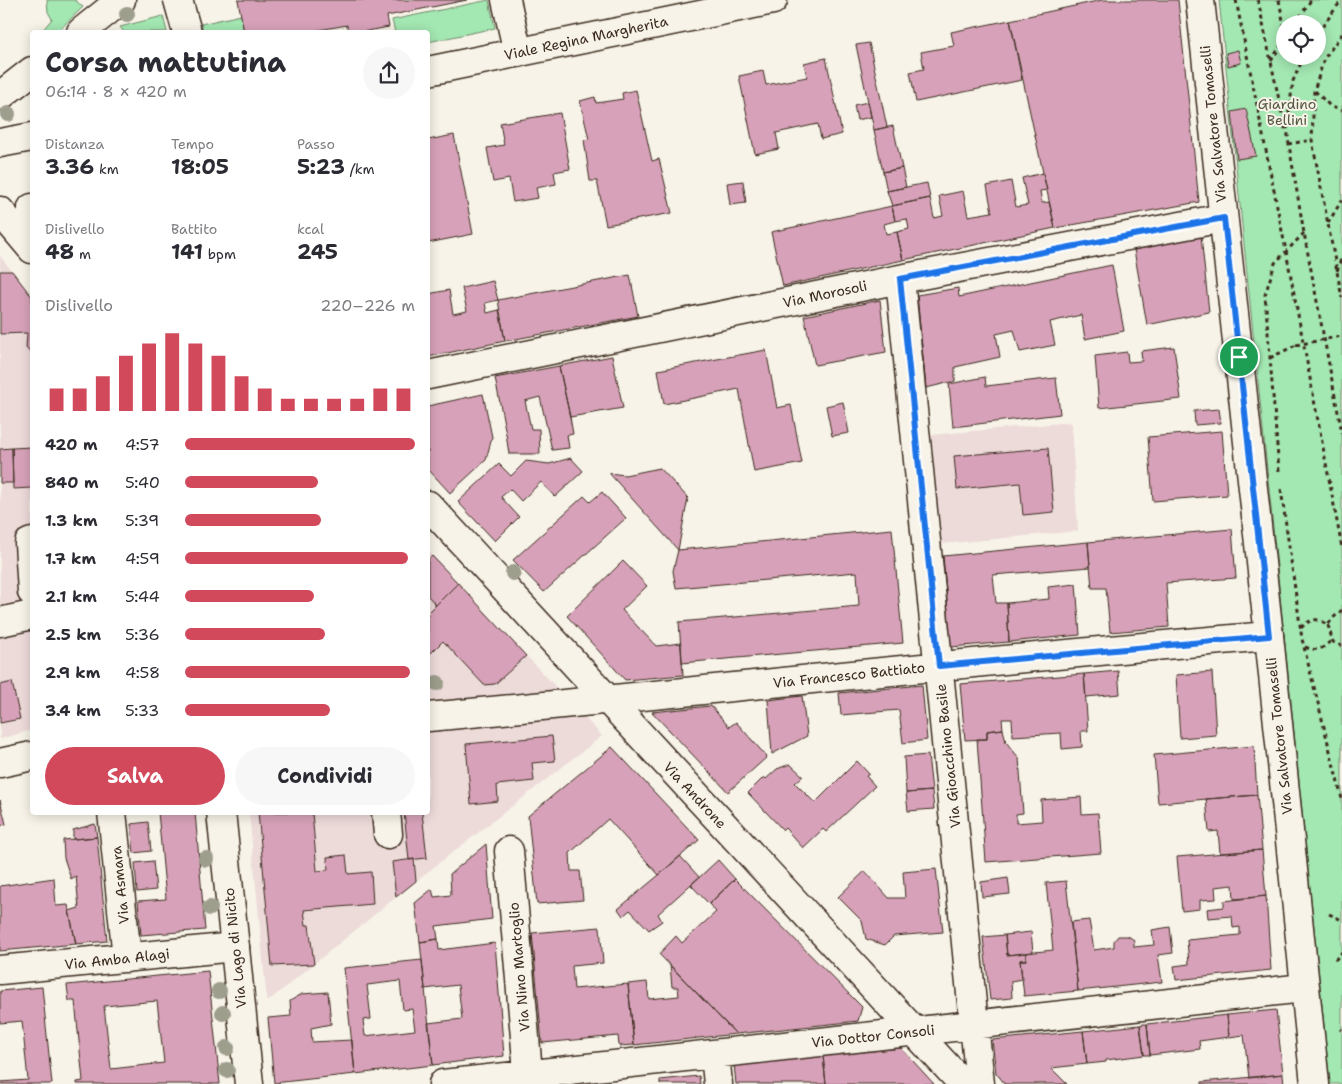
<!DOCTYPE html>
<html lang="it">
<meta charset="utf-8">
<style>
body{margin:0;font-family:"Shantell Sans",sans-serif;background:#f7f7f7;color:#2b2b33;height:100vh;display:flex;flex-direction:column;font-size:19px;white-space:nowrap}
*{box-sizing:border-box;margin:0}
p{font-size:16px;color:#7c7c81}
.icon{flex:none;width:28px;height:28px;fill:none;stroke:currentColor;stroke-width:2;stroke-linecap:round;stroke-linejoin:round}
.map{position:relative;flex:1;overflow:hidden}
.sheet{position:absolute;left:30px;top:30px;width:400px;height:785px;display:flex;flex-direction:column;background:#fff;border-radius:5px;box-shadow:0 2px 12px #0003}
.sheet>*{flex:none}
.controls{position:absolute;left:1276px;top:15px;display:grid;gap:10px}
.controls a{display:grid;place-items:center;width:50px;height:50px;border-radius:50%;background:#fff;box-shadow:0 2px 12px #0003;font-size:25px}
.pin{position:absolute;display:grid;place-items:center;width:42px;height:42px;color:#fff;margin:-21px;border:2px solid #fff;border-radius:50%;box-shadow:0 1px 5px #0007}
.round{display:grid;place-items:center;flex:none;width:52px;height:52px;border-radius:26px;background:#f7f7f7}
.head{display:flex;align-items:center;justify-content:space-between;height:85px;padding:0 15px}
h1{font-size:28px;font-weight:700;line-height:38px}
.metrics{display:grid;grid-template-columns:repeat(3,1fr);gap:8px;height:85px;padding:5px 15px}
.metrics div{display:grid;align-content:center}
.metrics b{font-size:21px;font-weight:700}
.metrics small{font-size:14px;font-weight:400}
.metrics p{font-size:14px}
.chart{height:140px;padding:10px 15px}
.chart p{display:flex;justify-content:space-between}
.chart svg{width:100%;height:90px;margin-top:5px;stroke:#d1495b;stroke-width:6}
.primary-button{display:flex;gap:10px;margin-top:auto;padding:10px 15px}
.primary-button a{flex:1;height:58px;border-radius:30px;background:#d1495b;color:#fff;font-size:20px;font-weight:700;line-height:58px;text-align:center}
.primary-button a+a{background:#f7f7f7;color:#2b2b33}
ul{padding:0 15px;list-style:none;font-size:16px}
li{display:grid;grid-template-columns:80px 60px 1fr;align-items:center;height:38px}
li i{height:12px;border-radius:6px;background:#d1495b}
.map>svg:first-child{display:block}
.built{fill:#eddbda}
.green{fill:#a3e7b2;stroke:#6f8868;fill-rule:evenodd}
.building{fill:#d7a2b9;stroke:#3b2a1e;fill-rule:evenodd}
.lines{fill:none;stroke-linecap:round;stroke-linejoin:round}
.minor-casing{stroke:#3b2a1e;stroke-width:31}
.major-casing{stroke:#3b2a1e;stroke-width:31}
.path{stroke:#3b2a1e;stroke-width:3;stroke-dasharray:4 4;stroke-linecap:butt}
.minor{stroke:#f7f3e8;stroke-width:28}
.major{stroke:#f7f3e8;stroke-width:28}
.path-bridge{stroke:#3b2a1e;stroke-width:3;stroke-dasharray:4 4;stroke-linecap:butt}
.tree{fill:#9e9e8d}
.route-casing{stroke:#fff;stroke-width:10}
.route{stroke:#1a73e8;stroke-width:6}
.labels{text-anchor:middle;stroke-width:4;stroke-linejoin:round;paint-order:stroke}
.street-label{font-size:14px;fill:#3b2a1e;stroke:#f7f3e8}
.park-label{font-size:14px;fill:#555943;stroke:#f7f3e8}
</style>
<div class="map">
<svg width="1342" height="1084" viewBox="0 0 1342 1084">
<rect width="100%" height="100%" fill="#f7f3e8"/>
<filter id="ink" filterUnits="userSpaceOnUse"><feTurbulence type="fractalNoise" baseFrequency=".02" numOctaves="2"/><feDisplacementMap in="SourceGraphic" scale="10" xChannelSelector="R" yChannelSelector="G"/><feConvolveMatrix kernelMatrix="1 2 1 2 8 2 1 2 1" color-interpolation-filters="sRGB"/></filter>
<g filter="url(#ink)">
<path class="built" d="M0,256L32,297V730L0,739Z
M1071,422L1078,531L942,544L931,435Z
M428,551L602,736L416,881L267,1002L249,813L428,812Z"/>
<path class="green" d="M47,0H75L83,7L57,32H41L52,19L48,12Z
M489,0L495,28L428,42V32H395L392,20Z
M1219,0H1342V1084H1330ZM1285,24H1318V56H1285Z
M241,15L244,32H204L201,24Z
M163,16L167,32H124L120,27Z"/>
<path class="building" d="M238,0H467L387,16L389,27L362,32H348L347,25L308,32H244Z
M1102,0H1178L1199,202L1055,228L1010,20Z
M1010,20L1022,80L916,102L910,72L924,69L921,52L954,46L951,32Z
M869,43L887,127L874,130L856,45Z
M1238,50L1241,63L1228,66L1226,53Z
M826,58L842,134L821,139L818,124L776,133L779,149L755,154L739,76L763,71L766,85L807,77L804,63Z
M636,90L652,161L659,159L672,213L606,225L597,181H590L584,140L589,139L580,101L595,97L596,103L623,99L622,93Z
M868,102L871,117L857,120L854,105Z
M1246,109L1256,156L1237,159L1232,112Z
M560,113L570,169L554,172L556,184L536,188L538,198L513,202L509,179L493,182L487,148L504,145L500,123Z
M893,126L902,168L883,172L874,130Z
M454,135L473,234L428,243V140Z
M902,168L906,187L887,191L883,172Z
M1043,173L1047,190L1040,191L1042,203L1049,202L1055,228L903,260L897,232L909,229L907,219L895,221L892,206L930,198L934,218L943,216L939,196L963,191L968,216L992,212L987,186L1011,181L1016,207L1028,205L1022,178Z
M743,181L746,203L730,205L727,183Z
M927,183L930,198L892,206L887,191Z
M892,206L895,221L884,224L886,234L897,232L903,260L783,286L771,232Z
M1201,236L1209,312L1147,325L1134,250Z
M1112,265L1124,331L1085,339L1081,315L1050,322L1055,345L1020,352L1014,330L996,334L1000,357L955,367V381L926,388L917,295L958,288L959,297Z
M0,271H12L32,297V355L26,348L27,333L0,334Z
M630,275L638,316L505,341L498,300Z
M493,281L498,300L485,303L487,313L499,310L505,341L428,357V294L449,290L453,314L467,311L462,288Z
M880,300L886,352L815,365L804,316Z
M1174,347L1181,399L1099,408L1095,356L1127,352L1128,362L1142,361L1141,351Z
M766,350L777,408L791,405L802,463L754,472L739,389L664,404L658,370Z
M612,356L623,408L570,417L559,366Z
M559,366L570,417L573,434L567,435L569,448L552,450L540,397L525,401L531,429H539L540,454H509L506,434L495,378Z
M985,377L986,386L1056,378L1060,414L953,427L949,384Z
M483,394L492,437L486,460L450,493L428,469V406Z
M843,402L849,433L832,436L826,406Z
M1219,409L1221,423L1195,425L1194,411Z
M1222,431L1227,495L1153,501L1148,437Z
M32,447V488L13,489L12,448Z
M12,448L13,483H0V449Z
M1048,448L1054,512L1023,515L1020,483L957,489L954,456Z
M571,458L583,471L555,497L541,482L521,501L510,489L501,497L519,517L495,541L458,502L499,464L511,476L526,461L549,464Z
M660,468L688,498L678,550L609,473L625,475Z
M602,492L626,518L544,592L513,560L584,496L590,502Z
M892,529L903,643L682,663L679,622L859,606L857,572L676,588L673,571L678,550Z
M1232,529L1236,578L1166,583L1169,627L1110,632L1106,588H1092L1088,542Z
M1088,542L1090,567L993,575L996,603H1007L1009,642L951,647L943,556Z
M432,556L458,583L436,605L428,596V560Z
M623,561L647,586L622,610L656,646L681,643L683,675L625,680L567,616Z
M458,583L526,656L495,684L484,685L443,641L428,656V613Z
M1076,584L1080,635L1009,642L1007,603L1049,599L1048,587Z
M1118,671L1120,694L1086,697L1084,674Z
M1212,672L1216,735L1180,738L1176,675Z
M1084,674L1088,731H1081L1082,747L1062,749L1061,733L1013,736L1012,719H1002L1003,729L987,731V739L965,740L960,684Z
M12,682L20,719L0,723V685Z
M922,685L927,740L903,743L899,710L841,715L839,693Z
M802,696L807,736L772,754L768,700Z
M711,706L729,727L736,722L767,757L728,792L652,712Z
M1003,729L1006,742L1019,758L1023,813L1016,814V823L1042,821L1041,800L1081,797L1082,814L1098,813L1101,853L986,862L977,739H987V731Z
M552,736L555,761L532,763L534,781L497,785L498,801L471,804L466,744Z
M1254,746L1257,795L1158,803L1154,755Z
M612,747L699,840L659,875L608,819L570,853L571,871H580L583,900L537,904L528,816Z
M928,755L932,791L906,793L904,757Z
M857,761L869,774L866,776L875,786L826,832L823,829L803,848L785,828L783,830L748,793L764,777L766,779L777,769L790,764L803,776L795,783L815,803Z
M932,791L934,809L908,811L906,793Z
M1257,795L1262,850L1220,853L1218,831L1209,832L1206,799Z
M0,800L6,824L0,826Z
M158,812H195L205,930L141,935L138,901L166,899Z
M258,812H312L317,871L328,870L327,857L346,855L348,874L371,872L373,904L304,910L306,925H309L314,964L272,966Z
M404,812H422L427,858L409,860Z
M148,822L151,851L134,853L131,824Z
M95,824L97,837L73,839V830Z
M97,837L107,941L76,944L69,911L79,908L76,876L71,879L64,858L63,840Z
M486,844L492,919L436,926L438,939L420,942L415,903L432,889L434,897L451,895L450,874Z
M1262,850L1266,896L1234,899L1233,885L1215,887L1216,899L1200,900V909L1182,911L1177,857Z
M680,856L699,877L658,914L662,921L649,930L630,910L623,916L618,909L659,875Z
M414,859L416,881L396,897L392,862Z
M718,860L735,879L709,904L691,885Z
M153,861L156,890L137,892L135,863Z
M936,869L943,932L894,936L885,945L866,939L862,921L838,897L865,871L889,898H905L903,872Z
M54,878L56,906L68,905L76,944L0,951V886Z
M1008,878L1010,894L982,897L981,882Z
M735,879L862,1007L858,1021L736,1034L659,954L676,936L682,943L716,912L709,904Z
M1066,881L1078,991L1024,996L1020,960H1026V953L1053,950L1046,883Z
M1266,896L1271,970L1176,980L1174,966L1189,964L1187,940L1240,935V927L1233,928L1232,916L1208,918L1207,909L1224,907V901Z
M1089,920L1094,950L1114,947V941L1118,936H1128L1134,940V947L1154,945L1152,930L1170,927L1173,953L1158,955L1162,982L1078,991L1071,922Z
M600,927L603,963L572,966L574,989L628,984L634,1045L619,1046L618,1036L542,1043L532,933Z
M1031,932L1033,952L1007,955L1005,935Z
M1005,935L1007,955L1026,953V960H1020L1022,979L1011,981L1012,998L990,1000L983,937Z
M438,939L439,950L495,943L504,1056L433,1065L428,1023L462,1019L458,985L425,989L420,942Z
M422,960L433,1065L355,1074L344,968ZM400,981L403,1010L412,1009L415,1030L365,1036L363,1020L371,1019L367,985Z
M670,965L736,1034L634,1045L628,984L647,982L649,999L679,996L678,987H672Z
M208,971L220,1084H77V1082L83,1081L75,1001H69L67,985ZM157,1001L164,1063L111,1069L104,1006Z
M42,987L52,1084H0V1082L28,1080L22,1021L0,1023V991Z
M328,992L331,1024L311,1028L312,1042L352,1040L355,1074L274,1083L268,1018L291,1016L290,1001L302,994Z
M1276,1010L1283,1074L1249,1078L1244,1035L1229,1037L1227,1015Z
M1227,1015L1229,1037L1199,1041L1200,1049L1150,1055L1147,1024Z
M1143,1024H1147L1150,1055H1144L1140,1025Z
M1140,1025L1144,1055L1106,1060V1062L1087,1064L1083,1031Z
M1083,1031L1087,1064L1051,1068L1067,1084H1005L996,1073L992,1040Z
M901,1048L934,1084H826L823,1056Z
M823,1056L826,1084H736L734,1064Z
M1283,1074L1284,1084H1202V1082Z
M699,1076L700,1084H660V1080Z"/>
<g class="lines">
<defs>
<path id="minor" d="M506,0L518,53
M81,32L121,0
M0,96L32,71
M900,279L980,1084
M428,375L900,279L1223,218
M32,542L29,543L32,592
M0,622L32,615
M428,717C708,691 988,659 1269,636
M0,763L32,756
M112,812L127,958
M386,812L388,834
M509,851L529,1084
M0,970L235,947
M715,1054L718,1084
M443,1084L1304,988"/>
<path id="major" d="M178,0L187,32
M1200,0L1269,636L1315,1084
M428,71L773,0
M0,143L32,137
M32,208V222
M0,211L32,249
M428,505L963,1084
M221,812L249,1084"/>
</defs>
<use href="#minor" class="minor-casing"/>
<use href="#major" class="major-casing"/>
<path class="path" d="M1236,0L1286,251L1342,548
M1258,0L1286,133
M1279,0L1285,31
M1295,24L1311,0
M1318,33L1338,5L1342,1
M1342,34L1324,59L1314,91L1312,140L1342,298
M1304,56L1293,81L1287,127L1289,145L1304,233L1342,433
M1271,61L1285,39
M1315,91L1330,106L1342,111
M1288,144L1312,140
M1328,223L1342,200
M1337,271L1342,256
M1270,358L1296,345
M1279,471L1265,295L1275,263L1304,233
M1281,489L1302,639L1342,799
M1328,625L1332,639
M1301,628C1311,618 1317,617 1328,625L1332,619L1342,610
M1305,647C1317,652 1324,649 1332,639L1333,642L1342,646
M1329,914L1342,920
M1335,960L1342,952
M1341,1029L1342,1030"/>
<use href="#minor" class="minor"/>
<use href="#major" class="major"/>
<path class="path-bridge" d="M1296,345L1342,336"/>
</g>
<g class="tree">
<circle cx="127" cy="14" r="8"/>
<circle cx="8" cy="114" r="8"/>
<circle cx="513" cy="573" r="8"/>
<circle cx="437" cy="683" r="8"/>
<circle cx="206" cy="859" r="8"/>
<circle cx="210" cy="908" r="8"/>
<circle cx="219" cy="991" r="8"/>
<circle cx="223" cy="1013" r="8"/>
<circle cx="227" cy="1048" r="8"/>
<circle cx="227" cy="1070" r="8"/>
</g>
</g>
<g class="lines" filter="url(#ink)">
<defs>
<path id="route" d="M1224,218L1269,636L939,666L900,279Z"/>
</defs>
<use href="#route" class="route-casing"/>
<use href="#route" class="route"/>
</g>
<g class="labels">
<g class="street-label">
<text transform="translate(586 38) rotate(-12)" y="5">Viale Regina Margherita</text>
<text transform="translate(1213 124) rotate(-96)" y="5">Via Salvatore Tomaselli</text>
<text transform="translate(825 294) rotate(-12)" y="5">Via Morosoli</text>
<text transform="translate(849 675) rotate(-6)" y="5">Via Francesco Battiato</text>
<text transform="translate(1279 736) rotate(-96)" y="5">Via Salvatore Tomaselli</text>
<text transform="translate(948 756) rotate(-96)" y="5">Via Gioacchino Basile</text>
<text transform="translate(695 795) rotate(47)" y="5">Via Androne</text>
<text transform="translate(120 885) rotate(-96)" y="5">Via Asmara</text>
<text transform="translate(235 948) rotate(-96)" y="5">Via Lago di Nicito</text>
<text transform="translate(117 959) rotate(-6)" y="5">Via Amba Alagi</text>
<text transform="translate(519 967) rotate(-95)" y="5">Via Nino Martoglio</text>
<text transform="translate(873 1036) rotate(-6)" y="5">Via Dottor Consoli</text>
</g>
<g class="park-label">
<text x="1287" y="109">Giardino<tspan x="1287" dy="16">Bellini</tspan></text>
</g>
</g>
</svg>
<div class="controls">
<a><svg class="icon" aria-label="locate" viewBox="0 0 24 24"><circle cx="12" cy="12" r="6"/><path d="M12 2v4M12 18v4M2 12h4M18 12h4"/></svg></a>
</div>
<div class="pin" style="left:1239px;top:357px;background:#1e9e55"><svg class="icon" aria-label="arrive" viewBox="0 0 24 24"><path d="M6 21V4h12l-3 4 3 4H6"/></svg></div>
<section class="sheet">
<div class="head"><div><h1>Corsa mattutina</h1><p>06:14 · 8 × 420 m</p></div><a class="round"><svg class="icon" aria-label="share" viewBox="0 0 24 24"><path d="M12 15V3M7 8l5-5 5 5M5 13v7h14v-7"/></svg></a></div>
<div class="metrics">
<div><p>Distanza</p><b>3.36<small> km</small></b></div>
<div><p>Tempo</p><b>18:05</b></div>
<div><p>Passo</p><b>5:23<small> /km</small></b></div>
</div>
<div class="metrics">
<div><p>Dislivello</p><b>48<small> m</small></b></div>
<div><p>Battito</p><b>141<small> bpm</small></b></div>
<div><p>kcal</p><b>245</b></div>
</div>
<div class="chart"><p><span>Dislivello</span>220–226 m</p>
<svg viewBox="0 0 160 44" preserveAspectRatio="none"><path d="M5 44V33M15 44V33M25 44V27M35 44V17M45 44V11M55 44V6M65 44V11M75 44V17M85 44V27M95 44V33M105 44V38M115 44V38M125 44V38M135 44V38M145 44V33M155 44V33"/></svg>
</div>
<ul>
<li><b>420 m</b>4:57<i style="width:100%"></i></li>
<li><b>840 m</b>5:40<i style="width:58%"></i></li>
<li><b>1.3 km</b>5:39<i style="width:59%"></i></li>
<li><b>1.7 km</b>4:59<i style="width:97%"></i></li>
<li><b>2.1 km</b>5:44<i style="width:56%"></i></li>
<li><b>2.5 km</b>5:36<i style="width:61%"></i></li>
<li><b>2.9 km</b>4:58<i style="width:98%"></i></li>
<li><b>3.4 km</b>5:33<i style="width:63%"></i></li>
</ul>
<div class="primary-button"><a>Salva</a><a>Condividi</a></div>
</section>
</div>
